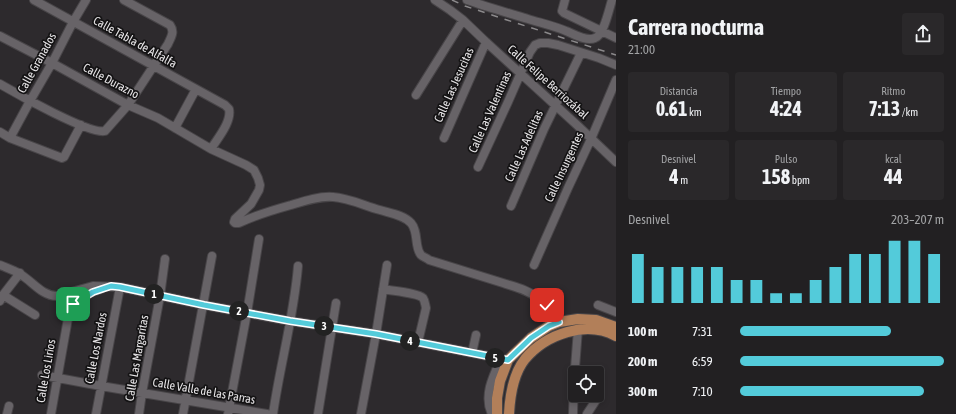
<!DOCTYPE html>
<html lang="es">
<meta charset="utf-8">
<style>
body{margin:0;font-family:"Asap Condensed",sans-serif;background:#2a282a;color:#f1f3f6;height:100vh;display:flex;flex-direction:column;font-size:15px;white-space:nowrap}
*{box-sizing:border-box;margin:0}
p{font-size:13px;color:#a2a3a5}
.icon{flex:none;width:22px;height:22px;fill:none;stroke:currentColor;stroke-width:2;stroke-linecap:round;stroke-linejoin:round}
.map{position:relative;flex:1;overflow:hidden}
.side{display:flex;flex-direction:column;background:#222022;width:340px}
.side>*{flex:none}
.fabs{position:absolute;left:568px;top:366px;display:grid;gap:8px}
.fabs a{display:grid;place-items:center;width:36px;height:36px;border-radius:4px;background:#222022;box-shadow:0 2px 6px #0003,0 0 0 1px #3f3e40;font-size:20px}
.pin{position:absolute;display:grid;place-items:center;width:34px;height:34px;color:#fff;margin:-17px;border-radius:8px;box-shadow:0 2px 6px #0006}
.km{position:absolute;width:20px;height:20px;margin:-10px;border-radius:50%;background:#222;color:#fff;font-size:11px;line-height:20px;text-align:center}
.round{display:grid;place-items:center;flex:none;width:42px;height:42px;border-radius:4px;background:#2a282a}
.head{display:flex;align-items:center;justify-content:space-between;height:68px;padding:0 12px}
h1{font-size:22px;font-weight:700;line-height:30px}
.metrics{display:grid;grid-template-columns:repeat(3,1fr);gap:6px;height:68px;padding:4px 12px}
.metrics div{display:grid;align-content:center;border-radius:4px;background:#2a282a;text-align:center}
.metrics b{font-size:20px;font-weight:700}
.metrics small{font-size:11px;font-weight:400}
.metrics p{font-size:11px}
.chart{height:112px;padding:8px 12px}
.chart p{display:flex;justify-content:space-between}
.chart svg{width:100%;height:72px;margin-top:4px;stroke:#53cbda;stroke-width:6}
ul{padding:0 12px;list-style:none;font-size:13px}
li{display:grid;grid-template-columns:64px 48px 1fr;align-items:center;height:30px}
li i{height:10px;border-radius:5px;background:#53cbda}
main{display:flex;flex:1;min-height:0}
.map>svg:first-child{display:block}
.lines{fill:none;stroke-linecap:round;stroke-linejoin:round}
.minor-casing{stroke:#484548;stroke-width:10}
.major-casing{stroke:#484548;stroke-width:12}
.minor{stroke:#676367;stroke-width:8}
.major{stroke:#b27f59;stroke-width:10}
.rail{stroke:#8b898b;stroke-width:1.5;stroke-dasharray:7 7;stroke-linecap:butt}
.route-casing{stroke:#fff;stroke-width:8}
.route{stroke:#53cbda;stroke-width:5}
.labels{text-anchor:middle;stroke-width:3.5;stroke-linejoin:round;paint-order:stroke}
.street-label{font-size:12px;fill:#e8e6e8;stroke:#141314}
</style>
<main>
<div class="map">
<svg width="616" height="414" viewBox="0 0 616 414">
<rect width="100%" height="100%" fill="#2d2a2d"/>
<g class="lines">
<defs>
<path id="minor" d="M34,0L225,105L229,109C232,122 217,139 211,149
M435,0L450,10L463,20L486,42L577,125L616,162
M467,0C487,7 508,13 528,19C541,23 554,26 566,31C574,34 586,42 595,38C604,35 609,9 612,0
M565,0L562,11L564,13L616,38
M0,36L52,63L128,105L158,118L211,149L246,165L254,170L258,178L260,185L259,190L251,204L235,219L234,222L235,223H239C256,215 273,210 291,205C304,201 319,196 333,197C349,198 365,206 380,210C390,213 404,215 411,223C419,232 414,247 421,255C423,257 427,258 429,260C454,268 478,275 503,283C515,287 529,290 539,299C548,305 554,313 559,322
M0,84C17,94 90,135 105,131L128,105L168,44C171,37 175,32 170,25L124,0
M416,95L463,20
M175,128L196,89
M0,132L10,138L62,158L64,157L81,125
M10,138L30,101L52,63L73,22L86,0
M444,138L486,42
M478,167L508,102L526,61L530,52L535,45L540,43H548L558,45L599,58L616,65
M511,206L544,129L581,53
M0,265C7,268 14,270 20,274C32,281 42,296 57,296L93,286L120,287L204,305L290,321L376,334L508,360
M534,265L568,188L591,139L616,80
M383,289C392,291 418,293 423,298C425,301 425,304 426,308L418,342
M3,295L35,315
M0,301L3,295L20,273
M598,305L616,312
M472,353L476,335
M42,375L101,386L267,414
M7,414L9,406
M51,414L70,307C78,298 90,292 101,289
M96,414L120,287
M139,414L142,393L160,296L165,259
M183,414L212,256
M228,414L247,313L259,239
M273,414C280,365 294,316 298,266
M318,414L336,303
M361,414L376,334L387,265
M492,414C483,396 493,376 501,359
M573,414L574,381L578,329
M587,414L598,397"/>
<path id="major" d="M497,414V398L500,381L508,360L531,338L549,326L559,322L578,319L596,320L616,327
M509,414C510,395 513,374 525,359C546,334 586,320 616,336"/>
</defs>
<use href="#minor" class="minor-casing"/>
<use href="#major" class="major-casing"/>
<use href="#minor" class="minor"/>
<use href="#major" class="major"/>
<path class="rail" d="M452,0L465,6L507,20L616,55"/>
</g>
<g class="lines">
<defs>
<path id="route" d="M73,304L93,292L111,286L120,287L204,305L290,321L376,334L508,360L531,338L549,326L559,322L553,312L547,305"/>
</defs>
<use href="#route" class="route-casing"/>
<use href="#route" class="route"/>
</g>
<g class="labels">
<g class="street-label">
<text transform="translate(135 42) rotate(29)" y="4">Calle Tabla de Alfalfa</text>
<text transform="translate(37 63) rotate(-61)" y="4">Calle Granados</text>
<text transform="translate(111 81) rotate(28)" y="4">Calle Durazno</text>
<text transform="translate(548 82) rotate(42)" y="4">Calle Felipe Berriozábal</text>
<text transform="translate(454 85) rotate(-66)" y="4">Calle Las Jesucitas</text>
<text transform="translate(490 112) rotate(-66)" y="4">Calle Las Valentinas</text>
<text transform="translate(524 146) rotate(-66)" y="4">Calle Las Adelitas</text>
<text transform="translate(564 167) rotate(-65)" y="4">Calle Insurgentes</text>
<text transform="translate(96 348) rotate(-79)" y="4">Calle Los Nardos</text>
<text transform="translate(137 358) rotate(-80)" y="4">Calle Las Margaritas</text>
<text transform="translate(46 371) rotate(-80)" y="4">Calle Los Lirios</text>
<text transform="translate(204 391) rotate(10)" y="4">Calle Valle de las Parras</text>
</g>
</g>
</svg>
<div class="fabs">
<a><svg class="icon" aria-label="locate" viewBox="0 0 24 24"><circle cx="12" cy="12" r="6"/><path d="M12 2v4M12 18v4M2 12h4M18 12h4"/></svg></a>
</div>
<div class="pin" style="left:73px;top:304px;background:#1e9e55"><svg class="icon" aria-label="arrive" viewBox="0 0 24 24"><path d="M6 21V4h12l-3 4 3 4H6"/></svg></div>
<div class="pin" style="left:547px;top:305px;background:#d93025"><svg class="icon" aria-label="check" viewBox="0 0 24 24"><path d="M5 12l5 5 9-10"/></svg></div>
<b class="km" style="left:154px;top:294px">1</b>
<b class="km" style="left:239px;top:311px">2</b>
<b class="km" style="left:324px;top:326px">3</b>
<b class="km" style="left:410px;top:341px">4</b>
<b class="km" style="left:495px;top:358px">5</b>
</div>
<section class="side">
<div class="head"><div><h1>Carrera nocturna</h1><p>21:00</p></div><a class="round"><svg class="icon" aria-label="share" viewBox="0 0 24 24"><path d="M12 15V3M7 8l5-5 5 5M5 13v7h14v-7"/></svg></a></div>
<div class="metrics">
<div><p>Distancia</p><b>0.61<small> km</small></b></div>
<div><p>Tiempo</p><b>4:24</b></div>
<div><p>Ritmo</p><b>7:13<small> /km</small></b></div>
</div>
<div class="metrics">
<div><p>Desnivel</p><b>4<small> m</small></b></div>
<div><p>Pulso</p><b>158<small> bpm</small></b></div>
<div><p>kcal</p><b>44</b></div>
</div>
<div class="chart"><p><span>Desnivel</span>203–207 m</p>
<svg viewBox="0 0 160 44" preserveAspectRatio="none"><path d="M5 44V14M15 44V22M25 44V22M35 44V22M45 44V22M55 44V30M65 44V30M75 44V38M85 44V38M95 44V30M105 44V22M115 44V14M125 44V14M135 44V6M145 44V6M155 44V14"/></svg>
</div>
<ul>
<li><b>100 m</b>7:31<i style="width:74%"></i></li>
<li><b>200 m</b>6:59<i style="width:100%"></i></li>
<li><b>300 m</b>7:10<i style="width:90%"></i></li>
</ul>
</section>
</main>
